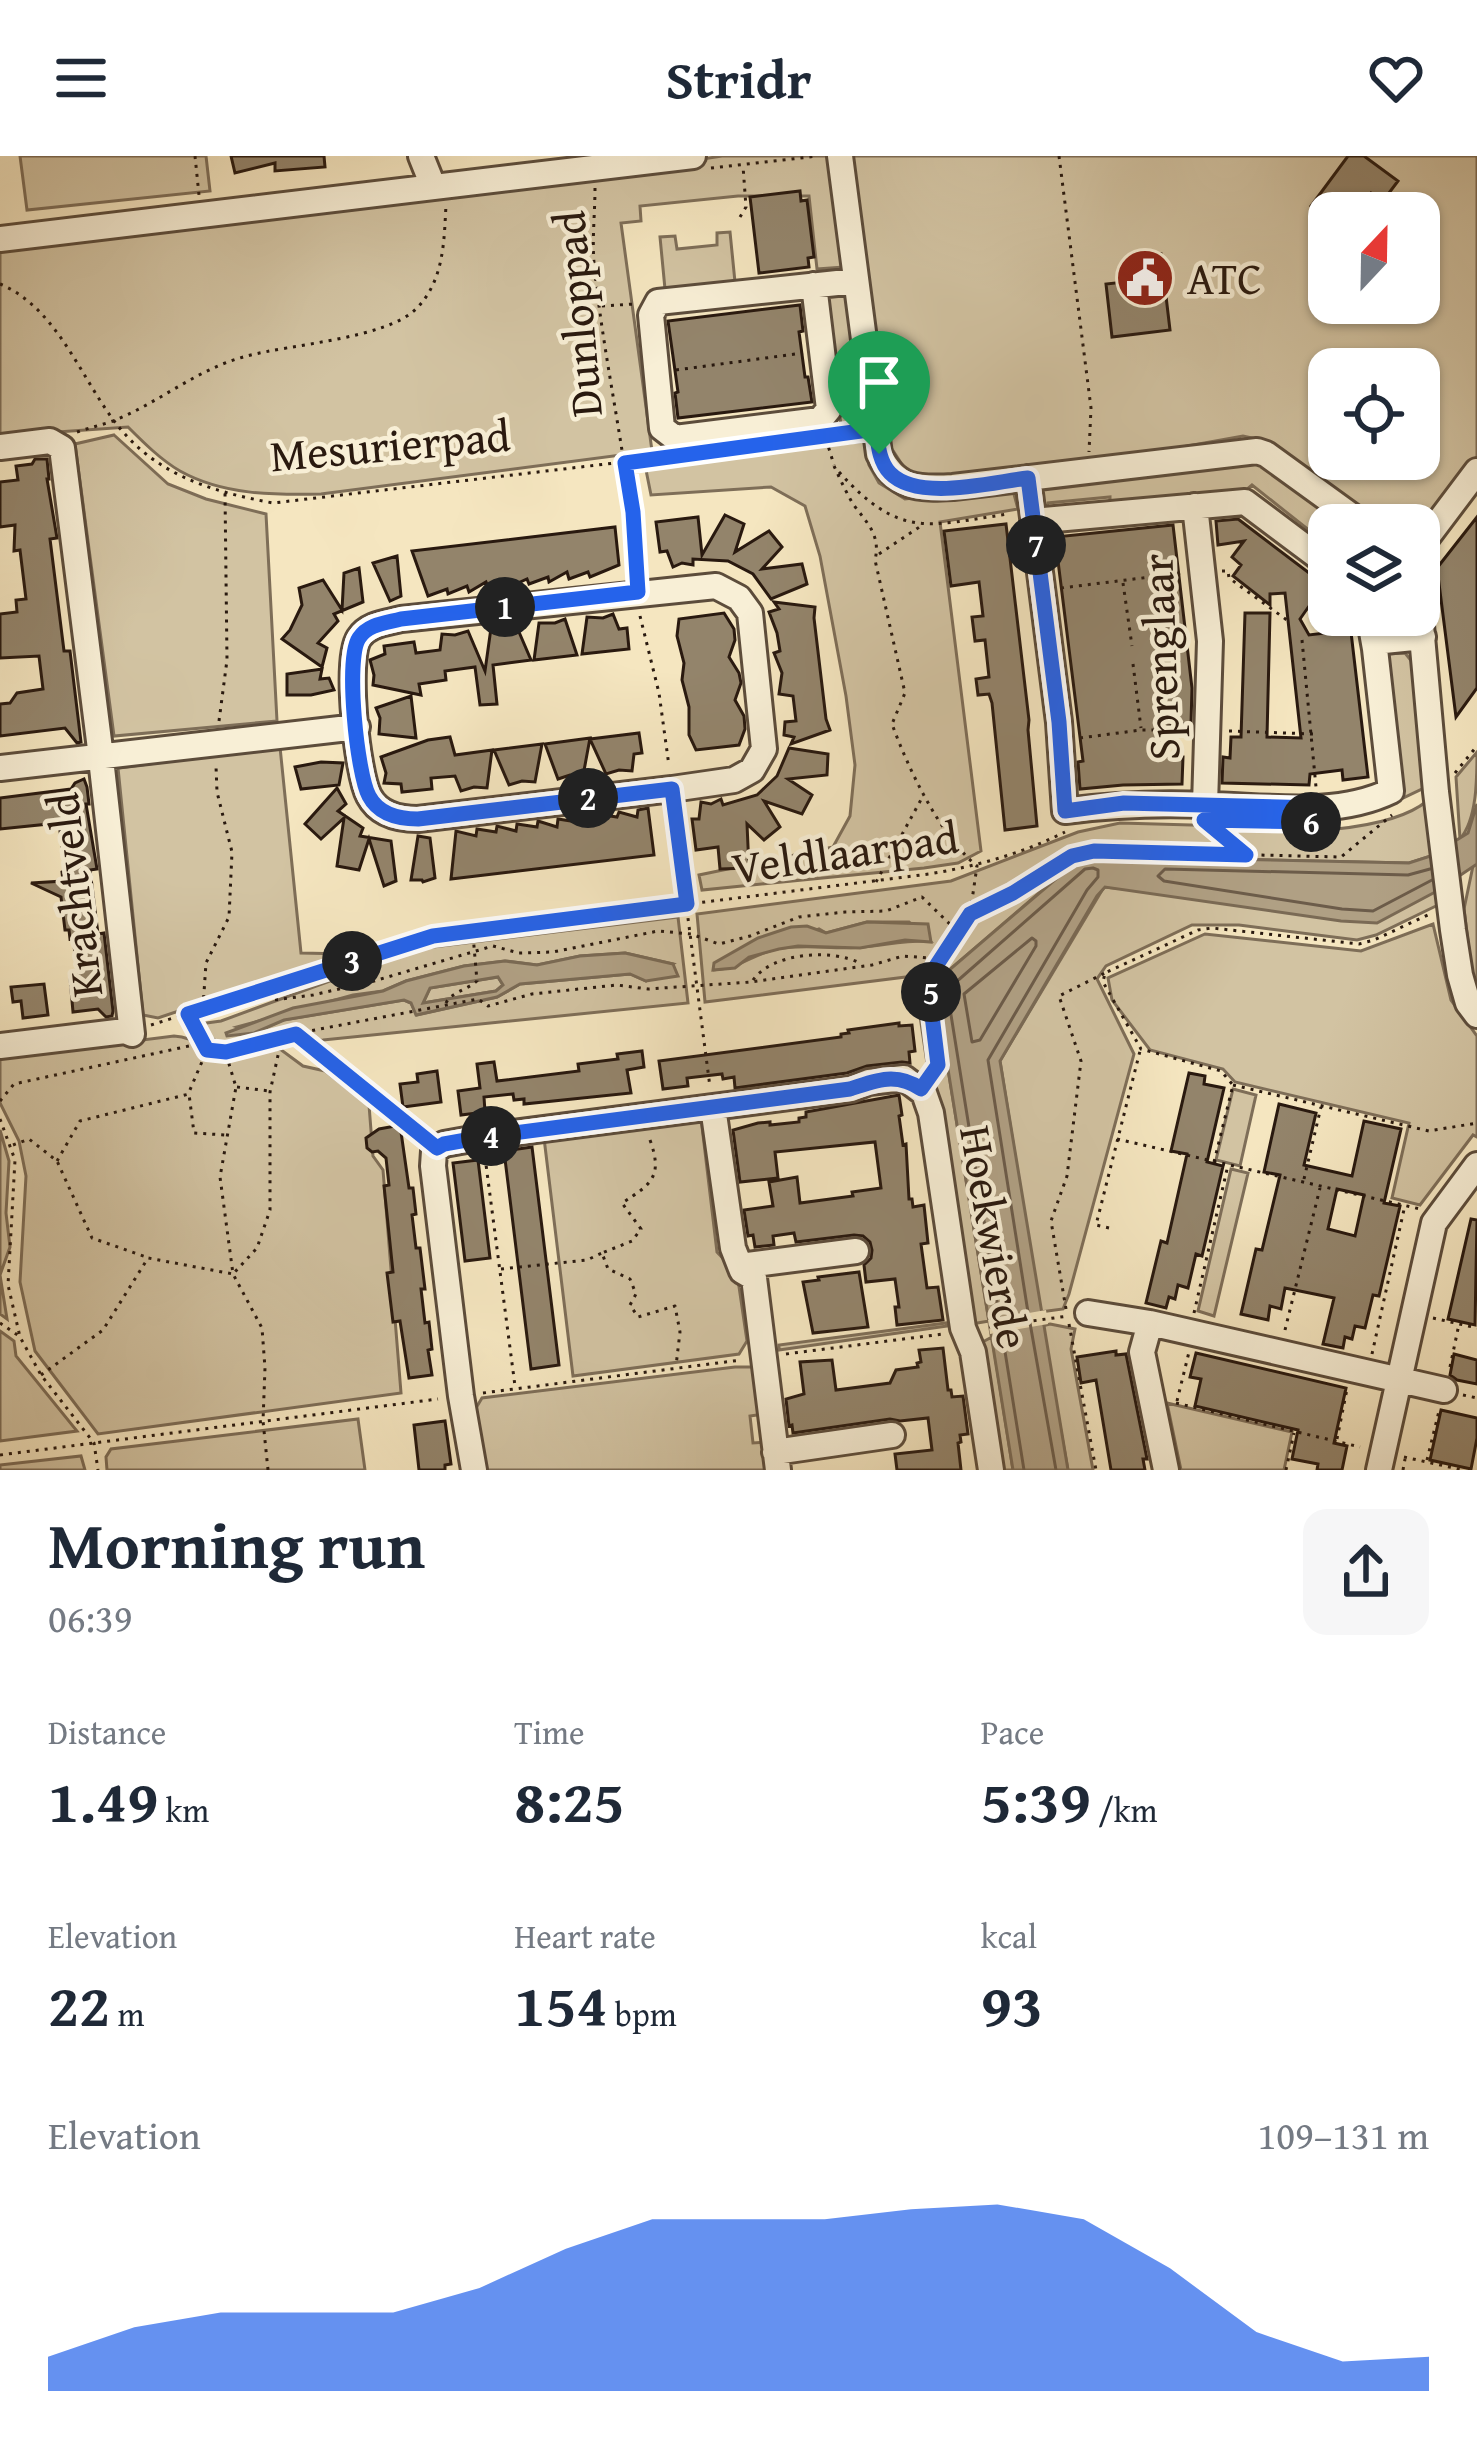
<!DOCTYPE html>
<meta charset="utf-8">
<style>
body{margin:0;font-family:"Gentium Book Plus",serif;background:#f6f6f7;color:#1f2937;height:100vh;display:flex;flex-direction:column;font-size:45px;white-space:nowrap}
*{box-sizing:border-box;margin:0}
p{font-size:39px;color:#747a83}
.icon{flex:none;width:66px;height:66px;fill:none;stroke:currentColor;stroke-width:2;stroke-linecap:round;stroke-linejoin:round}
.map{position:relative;height:1314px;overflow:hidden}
.panel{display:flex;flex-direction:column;background:#fff;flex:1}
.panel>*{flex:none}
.needle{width:78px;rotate:22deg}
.controls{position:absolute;left:1308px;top:36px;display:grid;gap:24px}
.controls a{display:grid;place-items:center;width:132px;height:132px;border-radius:24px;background:#fff;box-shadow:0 3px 9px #0004;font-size:60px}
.pin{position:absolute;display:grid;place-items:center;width:102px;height:102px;color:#fff;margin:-123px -51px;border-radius:50% 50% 50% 0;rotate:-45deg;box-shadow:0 0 12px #0007}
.pin .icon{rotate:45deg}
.km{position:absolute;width:60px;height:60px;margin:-30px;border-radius:50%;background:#222;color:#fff;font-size:33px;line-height:60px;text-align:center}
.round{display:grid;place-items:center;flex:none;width:126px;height:126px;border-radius:24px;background:#f6f6f7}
.head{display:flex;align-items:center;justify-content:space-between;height:204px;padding:0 48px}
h1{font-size:66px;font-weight:600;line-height:90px}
.figures{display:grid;grid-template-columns:repeat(3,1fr);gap:18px;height:204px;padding:12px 48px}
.figures div{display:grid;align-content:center}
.figures b{font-size:60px;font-weight:600}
.figures small{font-size:33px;font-weight:400}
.figures p{font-size:33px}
.chart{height:336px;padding:24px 48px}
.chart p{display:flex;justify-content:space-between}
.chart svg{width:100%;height:216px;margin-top:12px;fill:#2563eb;opacity:.7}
header{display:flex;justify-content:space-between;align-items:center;height:156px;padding:0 48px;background:#fff;font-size:54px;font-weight:600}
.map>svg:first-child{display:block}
.green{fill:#d2c3a2;stroke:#7e6e58;stroke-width:3;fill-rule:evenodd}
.water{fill:#b0a084;stroke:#7a6a55;stroke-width:3;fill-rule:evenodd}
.pier{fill:#f5e6c0}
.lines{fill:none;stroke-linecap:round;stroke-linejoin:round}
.shore{stroke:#6c5c4a;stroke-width:3}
.building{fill:#93846b;stroke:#29190f;stroke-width:3;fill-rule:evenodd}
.minor-casing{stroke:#5c4c3b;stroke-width:30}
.path{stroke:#29190f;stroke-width:3;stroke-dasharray:3 6;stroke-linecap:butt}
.minor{stroke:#f8efd6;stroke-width:24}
.route-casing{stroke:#fff;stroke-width:24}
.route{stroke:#2563eb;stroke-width:15}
.labels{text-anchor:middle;stroke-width:9;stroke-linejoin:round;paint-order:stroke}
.poi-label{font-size:45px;fill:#29190f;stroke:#f8efd6;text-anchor:start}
.street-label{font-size:45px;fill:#29190f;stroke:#f8efd6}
</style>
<header><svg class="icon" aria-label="menu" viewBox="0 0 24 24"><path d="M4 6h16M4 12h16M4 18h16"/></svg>Stridr<svg class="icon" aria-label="heart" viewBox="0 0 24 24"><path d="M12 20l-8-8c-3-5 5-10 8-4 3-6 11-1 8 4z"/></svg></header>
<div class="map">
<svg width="1477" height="1314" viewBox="0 0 1477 1314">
<rect width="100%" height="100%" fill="#f5e6c0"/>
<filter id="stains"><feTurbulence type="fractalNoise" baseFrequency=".00167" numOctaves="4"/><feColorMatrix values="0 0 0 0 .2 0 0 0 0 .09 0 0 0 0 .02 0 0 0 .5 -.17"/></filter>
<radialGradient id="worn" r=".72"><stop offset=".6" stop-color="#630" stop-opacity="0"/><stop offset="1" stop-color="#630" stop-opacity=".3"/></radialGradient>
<path class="green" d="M20,0H206L210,35L27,54Z
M722,0H833L844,111L817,113L809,40H738L640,50L641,65L621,67L652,295L321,338C273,339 223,339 180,315C161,304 143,286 128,271L0,280V89L591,20Z
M851,0H1477V302L1419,378V369H1383L1270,286L1243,280L1132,300L920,323L905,313L890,290L876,234ZM1329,57H1419V147H1329ZM1329,213H1419V303H1329Z
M730,76L735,126L665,133L660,81L675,80L677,93L717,89V77Z
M852,136L866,269L841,270L826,139Z
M114,279L168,328L206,343L266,358L277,565L114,580L75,288Z
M866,285L869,309L879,327L905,343L1003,332L1014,338L1018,353L940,366L981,695L958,707L924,712L702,734L699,719L833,691L850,660L855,609L846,540L820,400L805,350L771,331L651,339L646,314L785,294Z
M1263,305L1353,369H1329V390L1252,329L1245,335L1110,346V341L1048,347L1046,355L1035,347L1041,326Z
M1405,497L1413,507L1428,630L1403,642L1395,631L1401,625L1386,498Z
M280,591L301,797L348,798L158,862L143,859L118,612Z
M1477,596C1477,623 1477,663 1460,683L1456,621Z
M1427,645L1431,700L1409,707L1082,700L934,827L989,1165L966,1169L914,820L705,846L697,758L951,725L1078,676L1120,667L1336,673C1365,670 1404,664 1427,645ZM867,766H909L930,785C906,784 886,789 863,791C834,794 805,787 776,793C751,799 739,813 713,814L819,773L826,777Z
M1477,708V833L1473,826L1464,753L1473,710Z
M1104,731L1157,736L1437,735L1440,748L1376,779L1357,784L1239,769H1192L1106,810L1097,823L1134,898L1069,1138L1063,1153L1040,1156L1000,905Z
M678,761L688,847L323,884L274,885L227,892L192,869L221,865L417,793ZM625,797L673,808L646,825L630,818L520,828L497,841L417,859L411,847L404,844L283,864L254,877L237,871L353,839L383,835L406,825L464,810L505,805L537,809L580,800Z
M1433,768L1451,844L1477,880V981L1473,979L1420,1049L1392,1042L1409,967L1235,926L1223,913L1150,894L1112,844L1108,822L1205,778L1361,795Z
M498,821L503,829L496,835L423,847L430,832Z
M174,880C193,881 204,892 221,897C239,903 262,895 280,893L303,910L325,915L369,949L373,1000L383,1014L401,1237L98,1278L35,1195L20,1126L26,1020L19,985L0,947V902Z
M1233,933L1256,939L1240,1010L1216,1004Z
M701,962L717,1096L737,1117L747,1185L739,1198L573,1220L544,982Z
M0,974L9,1005L6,1057L10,1091L0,1119L7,1163L0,1158Z
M1231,1013L1248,1017L1214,1160L1198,1155Z
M946,1167L947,1170L779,1194V1189Z
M1050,1168L1075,1173L1071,1193L1093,1314H1068L1042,1170Z
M0,1175L14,1185L16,1200L77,1275L0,1285Z
M992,1181L1013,1314H997L975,1190Z
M735,1211H751L759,1216L764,1258L750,1260L753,1287L767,1286L771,1314H481L473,1257L482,1242Z
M1167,1247L1292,1276L1284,1314H1181Z
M358,1263L365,1314H107L106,1301L111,1293Z
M81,1300L85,1314H0V1309Z"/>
<path class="water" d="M1477,648V708L1437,735L1377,767L1341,765L1105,731L1097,740L1000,905L1068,1314H1013L934,827L1083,700L1409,707L1431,700L1468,677Z
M867,766L928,768L931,786L905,784L860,792L798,790L779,793L749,801L735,812L713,814L714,807L758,782L791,771L807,770L826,777Z
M625,797L673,808L678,820L646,825L630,818L520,828L497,841L416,859L411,847L404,844L284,864L254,877L227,880L226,877L293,852L383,835L406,825L464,810L505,805L537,809L580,800ZM498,821L503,829L496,835L423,847L430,832Z"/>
<path class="pier" d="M1046,1154L1048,1168L990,1178L988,1164Z"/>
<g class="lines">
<path class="shore" d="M1430,713L1408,719L1165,713L1158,720L1164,725L1342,753L1373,755L1432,724
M1032,782L1036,785V790L980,884L972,886L964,838Z
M1024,1314L947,834L1085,713L1093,712L1098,714V721L1087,734L988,904L1027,1150L1056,1314"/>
</g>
<path class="building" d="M231,0H324L325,11L275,15V7L235,17Z
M1348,0H1364L1398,25L1383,45L1371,37L1356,57H1320L1311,50Z
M800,35L801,45L807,44L814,101L808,102L809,111L759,117L750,41Z
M1161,98L1170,174L1112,181L1106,128L1134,125L1131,101Z
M800,149L803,175L799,176L805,221H808L812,246L678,262L675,237L678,236L668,165Z
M35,303H47L49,323H47L57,382L50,383L64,495H70L81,586L77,587L65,572L0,580V548L10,547L17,537L43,533L39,500L0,502V458L17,456L16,444L26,443L20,394L14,395L15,369L0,371V326L18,324L16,310L32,308Z
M725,359L744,368L735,396L769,375L782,391L762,413L802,408L807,428L771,443L753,418L728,405L693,403V409L682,407L673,411L667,395L660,396L656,366L698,361L702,399Z
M1477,361V532L1456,561L1437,412Z
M1238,363L1329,432V454L1314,443L1300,463L1309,479L1334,476L1332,459H1349L1368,621L1343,624L1342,614L1310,618L1309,629L1222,627L1223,601L1230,602L1231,581H1241L1245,457H1270L1267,581L1301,582L1285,437L1270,438V449L1233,420L1241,409L1232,401L1244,385L1218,389L1216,365Z
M1006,368L1029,564L1028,574L1037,670L1005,674L992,547L989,538L978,539L976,523L989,521L985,484L975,485L972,461L983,460L979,426L951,430L944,375Z
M1173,369L1192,532L1191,567L1168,570L1167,600L1183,601L1182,628L1123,629L1080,633L1078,606L1083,605L1055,381Z
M615,371L619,409L590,421L588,416L569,423L567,416L549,426L548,421L529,428L527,423L509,431L507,426L489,433L486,426L469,436L467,430L448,438L447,433L428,440L412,395Z
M397,400L401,440L390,445L373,407Z
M359,412L363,446L334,458L338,465L318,487L327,492L322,511L282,483L290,474L302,449L299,432L323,424L342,454L344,417Z
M774,446L815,451L814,462L826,563L830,574L791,588L794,581L784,579L785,566L796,565L793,540L779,538L782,517L774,497L780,495L777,477L769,456L779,453Z
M724,457L734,473L735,484L729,501L739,517L741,527L735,544L744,560L745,573L739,589L696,594L689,579V551L682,524L684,507L677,480L679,463Z
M613,458L619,473L627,472L629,493L582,498L587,461L603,462Z
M565,463L577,499L534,504L539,467H555Z
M516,469L531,504L493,509L497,548L480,549L475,511L445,515L446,524L419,528L421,539L373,529L374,519L370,504L385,498L384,490L414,486L416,497L440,494L442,478L455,479L468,475L485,515L491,472L504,474Z
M322,513L320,523L329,522L334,534L311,539H287V518Z
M411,540L416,582L379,578L380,562L376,552Z
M639,577L642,597L634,598L632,615L619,614L606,618L590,583Z
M450,581L455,599L492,594L487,632L474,631L461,635L455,620L431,622L432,633L402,636L401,628L384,627L386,617L381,601L428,584Z
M590,582L583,620L570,619L558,623L545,588Z
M542,588L535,626L522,625L509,629L494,594Z
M789,592L828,598L827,619L788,623L812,639L802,658L764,645L780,671L764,684L747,668L749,712L720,713L718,691L696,694L692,663H699L701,646L711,648L721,643L723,649L757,639L777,620Z
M321,606L343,607L339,629L301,633L295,611Z
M84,623L87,631L89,648H86L97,713L90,714L98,778L104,777L113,855L112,860L106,861L98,853L73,856L70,822L78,821L73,782L70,783L69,774H65L61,741L31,727L63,725L62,716L65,715L59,667L0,673V642L71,633L75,627Z
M337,632L346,648L338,655L363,672L360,680L391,685L396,725L384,730L369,683L359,714L337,710L344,662L321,683L305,668Z
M648,652L654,699L451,723L456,675L476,680L477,673L496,676L497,670L516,675L517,668L537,671L538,665L557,671L558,663L577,666V661L597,666V658L617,661L619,656L637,661L638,654Z
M418,680L430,682L435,722L423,726L422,724H411Z
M44,828L48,859L23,862L21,845L13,846L11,831Z
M899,867V870L912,869L915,895L909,896L910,907L902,906L867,910L847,917L735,932L734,921L723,923L722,918L687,922L688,930L663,933L659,905L841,881V878L849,877L848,874Z
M642,895L644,911L627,914L631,937L524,948V943L514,944L513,938L484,941L485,956L461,959L458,935L480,932L477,908L494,906L497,925L579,915L578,908L618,903L617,898Z
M437,915L441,946L403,951L400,928L418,926L417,918Z
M1189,917L1205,920L1204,928L1224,932L1207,1006L1223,1010L1202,1100L1196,1098L1188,1132L1178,1129L1175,1143L1169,1141L1166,1152L1146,1147L1161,1085L1167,1087L1187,998L1171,995Z
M899,939L902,959L899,960L903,989L906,988L909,1043H912L913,1051L924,1049L928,1087L921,1088L927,1132L938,1131L943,1164L897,1169L895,1151H899L895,1123L866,1126L864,1109L871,1102L872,1094L870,1086L863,1080L854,1079L796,1086L794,1077L773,1080L774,1089L755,1091L753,1079L748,1080L744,1054L773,1050L769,1026L797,1021L800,1047L853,1040L852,1036L881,1032L875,986L775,996L778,1022L740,1026L733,974L758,967L770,966V969L799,966V962L806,961V956Z
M1279,948L1316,957L1304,1009L1352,1020L1364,965L1401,973L1384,1047L1400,1050L1379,1140L1373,1139L1365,1172L1355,1170L1352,1183L1345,1181L1343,1192L1323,1188L1334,1142L1285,1132L1281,1153L1270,1150L1268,1164L1241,1158L1256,1093L1262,1094L1280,1019L1264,1016ZM1337,1033L1364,1039L1355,1080L1328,1073Z
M395,970L401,976L409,1032H413L416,1058L412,1059L416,1092H420L425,1133H421L425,1167L429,1166L432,1193L428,1194L432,1219L409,1222L400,1165L393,1166L387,1117L393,1116L384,1030L389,1029L386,1002L378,995L372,996L367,992L366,982L379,973Z
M532,991L559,1209L531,1213L504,995Z
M478,1004L490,1102L465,1105L453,1007Z
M1471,1063L1477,1064L1475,1169L1448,1163Z
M859,1116L868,1171L813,1177L803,1126L819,1124L818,1121Z
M943,1192L948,1234H951L952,1241L963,1240L968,1278L960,1279L961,1286L958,1287L961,1314H897L895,1298L932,1294L928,1262L900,1265L890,1263L793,1277L792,1269L789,1270L786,1243L804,1238L800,1206L832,1204L836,1234L890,1227L896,1214L918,1211L917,1207L921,1206L919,1194Z
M1116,1195V1199L1126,1198L1147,1303H1143L1145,1314H1111L1096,1224L1081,1227L1077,1201Z
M1196,1197L1346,1232L1334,1287L1347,1290L1342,1314H1317L1318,1308L1292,1303L1298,1274L1195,1250L1201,1223L1190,1221Z
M1454,1198L1477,1204V1228L1457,1224L1450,1219Z
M1441,1254L1477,1262V1282L1471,1313L1430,1304Z
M445,1265L451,1308L445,1309V1314H419L414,1269Z"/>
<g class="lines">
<defs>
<path id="minor" d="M421,0L433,30
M840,0L879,298C896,333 917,333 953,331L1257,295L1266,298L1364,369
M0,83L693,0
M814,129L829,253L820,264L675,282L662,272L651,159L658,146C724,139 790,132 856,125
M0,291L50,285L62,292L99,585L132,878L125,875L0,890
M1028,322L1059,566L1065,655C1112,649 1158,647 1206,649C1266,650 1335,662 1391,635L1375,493L1369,459
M1195,350L1210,485L1205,649
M1033,365L1245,346L1329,409
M1419,392L1477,315
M716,430L739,442L750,457L764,593L752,614L734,624L672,633L418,663C400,663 379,659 369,640C357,618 345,503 359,482C368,468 386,467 401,463Z
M1419,447L1436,636L1453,774L1460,819L1468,847L1477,859
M1374,486L1423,481
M0,612L357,571
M713,951L733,1092L742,1115L754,1122L778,1314
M740,1110L856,1095
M1088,1157L1150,1167
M775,1296L892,1279
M474,1314L461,1240L433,1010L434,995L444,988L483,981L851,933L869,926L904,922L924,937L931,957L963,1172L973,1196L991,1314
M1166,1314L1142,1196L1150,1167L1444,1234
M1379,1314L1434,1067L1477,1009"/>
</defs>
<use href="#minor" class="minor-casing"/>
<path class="path" d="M195,0L199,39
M1059,0L1091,252L1089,296
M711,12L818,0
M595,32C595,57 592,82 594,107C604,210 630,311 636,415
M740,61L746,51L743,10
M0,128C55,151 79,217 112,262C152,318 209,335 273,347L666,301
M602,150L634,148
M676,214L803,197
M77,276C89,272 101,269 113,265C159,247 198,212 247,200C291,188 385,183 416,153C444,125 444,86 446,49
M836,279L856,276
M826,283L834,309
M834,310C840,323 846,336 853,348C867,367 881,379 875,404L905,537L892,568C908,612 940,680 977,710L970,758L936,810L930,843L937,909L932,917
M839,316C900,383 927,370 1008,358
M879,398L921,370
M1222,415H1228L1229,422L1291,467
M1123,427L1132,490
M1061,432L1183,417
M640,460L659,537L669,610
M1302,484L1316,631
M1133,508L1141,572
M219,565L227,504L225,337
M1229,575L1313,578
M1080,582L1141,574H1184
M1455,617L1477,590
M674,655L710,931
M1212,671L1246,699
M876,726L923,640
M971,757L1013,737L1072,701L1094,695L1341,701L1392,659
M753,824C773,796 832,793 860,807
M259,836L274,844L313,839L374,825L493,790L519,797L553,796L658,775L691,778L719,788L750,780L799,761L845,756L886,755L922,741L959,777
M446,847C451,836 467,834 477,825L473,779
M203,851L206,807L229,761L232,696L217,636L216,610
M188,858L207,894L189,936
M151,869L433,780L929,718C977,710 1021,698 1065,676
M297,879L420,979
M207,894L226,896L283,880L478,843L488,850L532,838L617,829L648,833L751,826L872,809L903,800L941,803
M1233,929L1429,975L1477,967
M237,931L269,935
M0,945L14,928L189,890L197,873
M0,963L15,1004L8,1129L20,1181L41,1219L94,1287L98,1314
M1117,983L1420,1053
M650,984C663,1020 652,1028 622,1047L641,1073L632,1085L602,1097L608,1113L630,1123L636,1138L630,1149L638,1161L675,1150L680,1176L676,1210
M13,989L29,983L57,1005L92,1082L146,1101
M485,1001L515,1230
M57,1005L80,965L189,938L194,977L225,979
M1214,1006L1233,929L1221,915L1141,893L1103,826L1105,817L1198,774L1212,772L1359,788L1374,784L1432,757
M1304,1023L1321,951
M1109,1072L1096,1069L1140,895
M501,1113L587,1104L602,1097
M1066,1153L1051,1065L1067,1020L1081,905L1059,840L1105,817
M1194,1157L1228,1009
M1433,1162L1477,1172
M0,1167L19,1180
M1069,1168L1096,1314
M989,1171L1068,1160
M1285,1174L1320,1032
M786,1198L943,1178
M1372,1198L1405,1049
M1450,1211L1459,1168
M41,1219L103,1174L148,1102L233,1118L220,1021L236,931L226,898
M483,1237L741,1204
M1463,1239L1477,1242
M1177,1245L1189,1196
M1176,1247L1360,1291
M1337,1283L1347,1233
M0,1299L438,1243
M1404,1301L1463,1314
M1427,1304L1439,1255
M268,1314L263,1265L265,1212L262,1172L233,1118L257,1092L270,1054V936L282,881
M1286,1314L1294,1277
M1403,1314L1405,1303"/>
<use href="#minor" class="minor"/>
</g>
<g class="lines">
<defs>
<path id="route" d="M876,273C878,288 879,306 890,317C918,346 992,326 1028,322L1059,566L1065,655L1124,647L1318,652V666L1204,664L1246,699L1094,695L1072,700L1013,737L970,758L936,810L930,843L938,909L921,933C897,916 876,924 850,933L483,981L444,988L437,992L296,878L226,896L207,894L188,858L433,780L687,748L672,633L418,663C400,663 379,659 369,640C357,618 345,503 359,482C368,468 386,467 401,463L638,436L633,356L625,307Z"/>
</defs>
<use href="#route" class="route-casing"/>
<use href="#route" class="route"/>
</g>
<defs>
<symbol id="civic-disc" viewBox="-11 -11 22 22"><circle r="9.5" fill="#8f2418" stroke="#f8efd6"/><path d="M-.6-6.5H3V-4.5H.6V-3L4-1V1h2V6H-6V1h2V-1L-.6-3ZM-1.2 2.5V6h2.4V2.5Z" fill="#fff"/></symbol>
</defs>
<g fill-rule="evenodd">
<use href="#civic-disc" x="1112" y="89" width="66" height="66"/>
</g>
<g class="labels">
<g class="poi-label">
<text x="1187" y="138">ATC</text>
</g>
<g class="street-label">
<text transform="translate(577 158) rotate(-95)" y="16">Dunloppad</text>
<text transform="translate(390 289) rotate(-5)" y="16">Mesurierpad</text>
<text transform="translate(1160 501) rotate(-92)" y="16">Sprenglaar</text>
<text transform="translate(845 696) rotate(-8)" y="16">Veldlaarpad</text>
<text transform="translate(74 739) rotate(-97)" y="16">Krachtveld</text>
<text transform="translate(995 1081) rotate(80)" y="16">Hoekwierde</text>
</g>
</g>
<rect width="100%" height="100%" filter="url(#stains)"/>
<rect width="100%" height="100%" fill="url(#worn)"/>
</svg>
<div class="controls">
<a><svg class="needle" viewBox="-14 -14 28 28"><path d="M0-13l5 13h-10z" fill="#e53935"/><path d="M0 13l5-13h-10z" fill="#747a83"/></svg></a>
<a><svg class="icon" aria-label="locate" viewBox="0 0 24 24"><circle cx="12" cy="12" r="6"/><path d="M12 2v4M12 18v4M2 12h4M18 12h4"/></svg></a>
<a><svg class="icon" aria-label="layers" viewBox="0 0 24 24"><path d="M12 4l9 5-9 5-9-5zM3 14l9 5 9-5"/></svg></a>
</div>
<div class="pin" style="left:879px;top:298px;background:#1e9e55"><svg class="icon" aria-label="arrive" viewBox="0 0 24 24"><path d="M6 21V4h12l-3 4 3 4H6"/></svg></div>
<b class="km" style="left:505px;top:451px">1</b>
<b class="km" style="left:588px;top:642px">2</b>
<b class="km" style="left:352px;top:805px">3</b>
<b class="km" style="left:491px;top:980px">4</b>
<b class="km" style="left:931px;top:836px">5</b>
<b class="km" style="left:1311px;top:666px">6</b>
<b class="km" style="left:1036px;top:389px">7</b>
</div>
<section class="panel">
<div class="head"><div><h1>Morning run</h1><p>06:39</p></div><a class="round"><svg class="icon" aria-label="share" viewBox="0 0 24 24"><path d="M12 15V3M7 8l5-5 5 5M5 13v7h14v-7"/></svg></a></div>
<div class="figures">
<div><p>Distance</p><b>1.49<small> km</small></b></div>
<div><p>Time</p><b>8:25</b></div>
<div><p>Pace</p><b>5:39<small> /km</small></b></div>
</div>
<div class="figures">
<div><p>Elevation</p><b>22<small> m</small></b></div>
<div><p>Heart rate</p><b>154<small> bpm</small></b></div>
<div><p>kcal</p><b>93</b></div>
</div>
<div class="chart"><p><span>Elevation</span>109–131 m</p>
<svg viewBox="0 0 160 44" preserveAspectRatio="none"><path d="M0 44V37L10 31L20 28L30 28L40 28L50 23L60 15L70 9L80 9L90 9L100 7L110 6L120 9L130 19L140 32L150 38L160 37V44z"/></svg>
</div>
</section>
